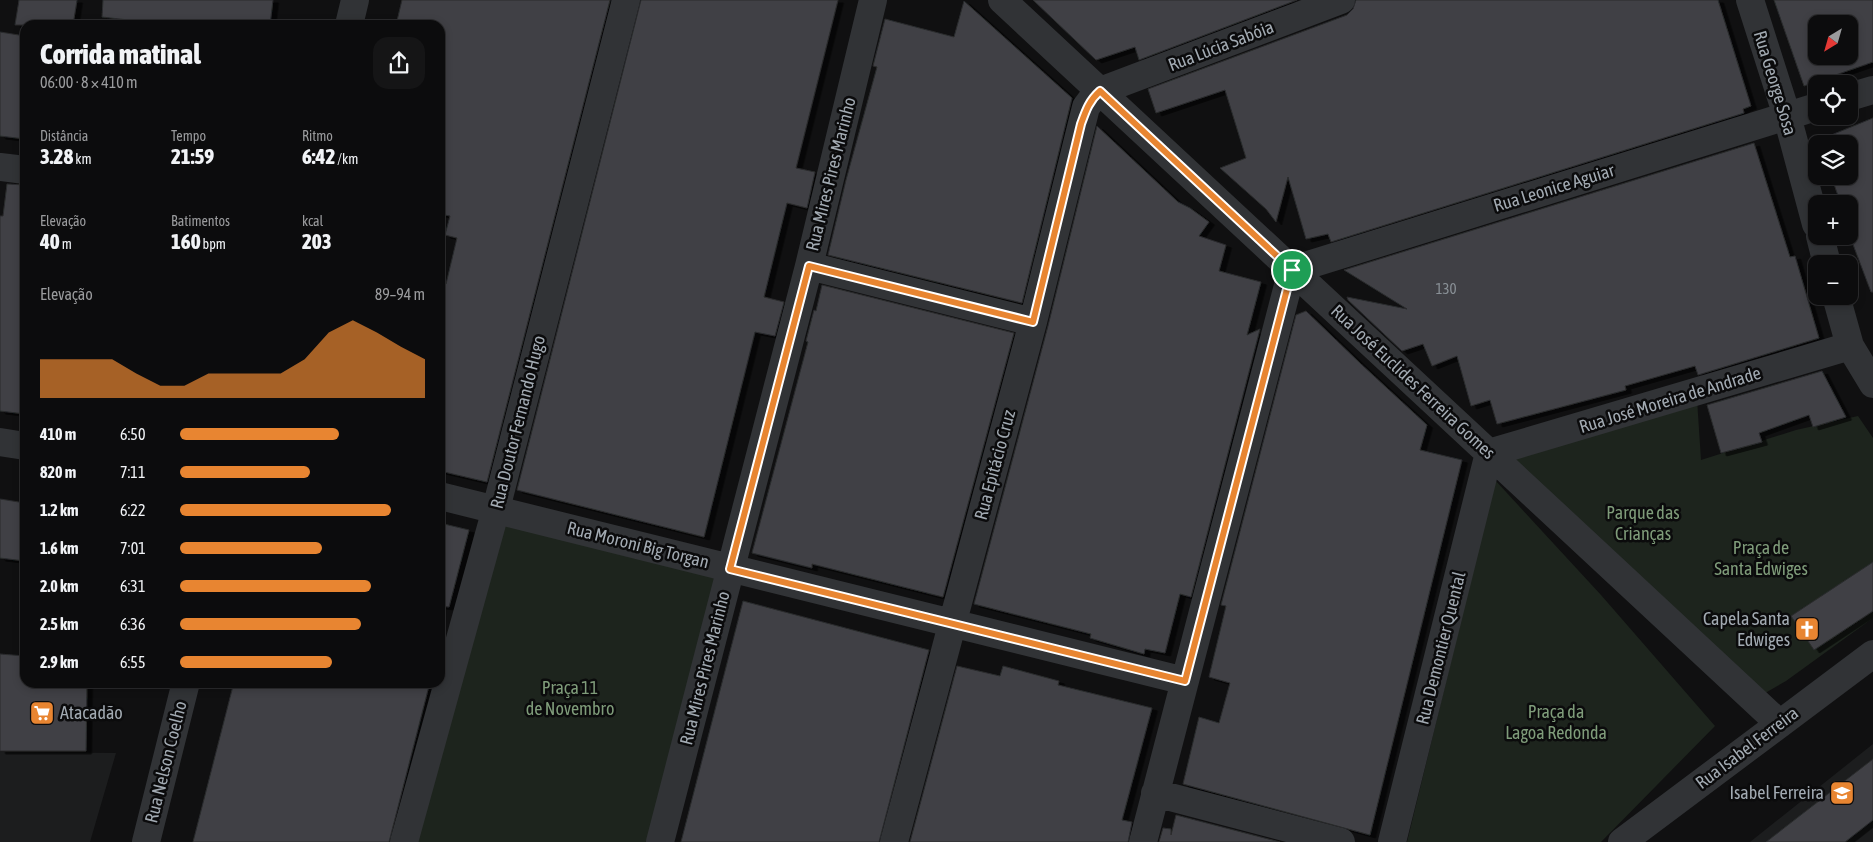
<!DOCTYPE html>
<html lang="pt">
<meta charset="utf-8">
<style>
body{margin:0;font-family:"Asap Condensed",sans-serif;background:#151516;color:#f1f3f6;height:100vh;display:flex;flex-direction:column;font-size:19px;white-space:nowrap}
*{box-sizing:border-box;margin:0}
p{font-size:16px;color:#9a9b9d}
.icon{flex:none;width:28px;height:28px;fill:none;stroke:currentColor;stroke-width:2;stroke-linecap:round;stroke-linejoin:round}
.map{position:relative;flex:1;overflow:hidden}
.drawer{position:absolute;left:20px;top:20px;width:425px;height:668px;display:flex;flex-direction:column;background:#0c0c0d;border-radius:15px;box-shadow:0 2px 8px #0003,0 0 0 1px #2c2c2e}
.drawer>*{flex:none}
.needle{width:32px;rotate:217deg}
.buttons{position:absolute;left:1808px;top:15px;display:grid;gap:10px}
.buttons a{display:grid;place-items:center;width:50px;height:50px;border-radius:10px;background:#0c0c0d;box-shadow:0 2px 8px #0003,0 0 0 1px #2c2c2e;font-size:25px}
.pin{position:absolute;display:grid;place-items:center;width:42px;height:42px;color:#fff;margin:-21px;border:2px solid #fff;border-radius:50%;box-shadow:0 1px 5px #0007}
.round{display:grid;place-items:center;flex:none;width:52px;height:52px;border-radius:15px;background:#151516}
.headline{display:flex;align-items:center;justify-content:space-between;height:85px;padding:0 20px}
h1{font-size:28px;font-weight:800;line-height:38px}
.stats{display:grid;grid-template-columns:repeat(3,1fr);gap:8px;height:85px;padding:5px 20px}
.stats div{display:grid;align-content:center}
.stats b{font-size:21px;font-weight:800}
.stats small{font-size:14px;font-weight:400}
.stats p{font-size:14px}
.chart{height:140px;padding:10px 20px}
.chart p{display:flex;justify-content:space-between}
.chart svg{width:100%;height:90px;margin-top:5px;fill:#e88531;opacity:.7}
ul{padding:0 20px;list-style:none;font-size:16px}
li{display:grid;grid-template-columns:80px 60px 1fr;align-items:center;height:38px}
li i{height:12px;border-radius:6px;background:#e88531}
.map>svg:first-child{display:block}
.built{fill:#1c1d1e}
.green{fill:#1d241d}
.building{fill:#3f4144;stroke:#2a2b2d;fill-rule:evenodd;filter:url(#shadow)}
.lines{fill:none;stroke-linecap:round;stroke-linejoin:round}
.minor{stroke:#313336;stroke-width:28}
.route-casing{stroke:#fff;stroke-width:10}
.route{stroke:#e88531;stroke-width:6}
.labels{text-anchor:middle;stroke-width:5;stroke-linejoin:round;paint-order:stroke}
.number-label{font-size:15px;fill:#899096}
.street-label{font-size:18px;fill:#a2aab2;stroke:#0b0b0c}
.park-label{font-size:18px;fill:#7f9c7a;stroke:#0b0b0c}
.poi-label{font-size:18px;fill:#a2aab2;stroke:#0b0b0c;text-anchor:end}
</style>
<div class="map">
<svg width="1873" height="842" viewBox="0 0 1873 842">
<defs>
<filter id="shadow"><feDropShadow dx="5.5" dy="3" stdDeviation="0" flood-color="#0009"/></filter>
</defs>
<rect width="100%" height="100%" fill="#101011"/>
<path class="built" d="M1873,744V842H1750Z
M0,752L116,753L90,842H0Z"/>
<path class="green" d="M1697,399L1701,460L1796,430L1858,416L1873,438V618L1786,681L1746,704L1507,458Z
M1495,480L1601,595L1715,726L1601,842H1407Z
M487,507L729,572L664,842H405Z"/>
<path class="building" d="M19,0H77L73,25H15Z
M103,0H273L270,25H171L102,17Z
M402,0H610L487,482L440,471V283L446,284L457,238L445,235L450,216L440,214V25H396Z
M641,0H838L796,168L815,172L807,208L787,203L764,297L784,302L775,336L755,332L704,537L517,490Z
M1033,0H1297L1139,60L1135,47L1096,60Z
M1356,0H1718L1751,106L1743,109L1744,113L1331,242L1328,234L1306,239L1288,177L1276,222L1266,209L1220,168L1246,158L1225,90L1156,113L1148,89L1347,15L1353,9Z
M1774,0H1873V62L1804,86ZM1816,24H1849V56H1816Z
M964,1L1072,98L1022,303L828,255L846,180L877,67L873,66L885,19L954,37Z
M0,32L25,36V139L0,136Z
M1873,118V292H1871L1849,234V204H1841L1831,176H1849V144H1820L1819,140Z
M1097,126L1178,202L1190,208L1209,222L1199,236L1226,245L1219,271L1261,282L1247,335L1260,329L1191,597L1180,594L1165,653L1145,649L1144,654L1090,638L1091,634L974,604L1048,326Z
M1754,143L1790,257L1795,256L1819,338L1698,375L1695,366L1625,386L1626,390L1497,424L1490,400L1471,406L1457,356L1432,366L1423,344L1402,351L1348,300L1347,297L1407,309L1344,270Z
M7,184L25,185V414L0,411V216H3Z
M822,285L1014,333L943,597L812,564V568L752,553L808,342L806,341L814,310L816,311Z
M1306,311L1361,364L1427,425L1420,450L1462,460L1370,835L1183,784L1199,717L1219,723L1230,683L1209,677L1226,606L1221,605L1296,315Z
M1822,371L1846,417L1813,427L1809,415L1759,433L1762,442L1721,453L1707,405Z
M0,499L25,503V561L0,558Z
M440,523L469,530L449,607L440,606Z
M1873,562V611L1814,650L1791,616Z
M743,601L929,650L879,842H681Z
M0,654L25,656V682H87L86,751H0Z
M957,666L1000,676L1003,666L1059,681L1058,685L1152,708L1122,820L1132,822L1128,842H910Z
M234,682H430L389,842H193Z
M1873,759V820L1845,842H1766Z
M1176,815L1280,842H1159L1163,828L1171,829V835Z"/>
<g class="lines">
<path class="minor" d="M1002,0L1780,724
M1750,0L1787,116L1816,224
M349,25L355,0
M1849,97L1873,90
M0,167L25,170
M1820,236L1827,264
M809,266L1033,322
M1836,296L1850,346L1873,384
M0,442L25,446
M440,496L1185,681
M1155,793L1341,842
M146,842L186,682
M404,842L496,509L626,0
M660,842L809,266L873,0
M894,842L1033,322L1086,107L1092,99L1100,91L1341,0
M1143,842L1292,270L1816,107
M1392,842L1489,453L1850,346
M1622,842L1873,654"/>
</g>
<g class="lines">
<defs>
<path id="route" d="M1100,91L1292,270L1185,681L730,569L809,266L1033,322L1081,124C1086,110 1089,101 1100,91Z"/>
</defs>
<use href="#route" class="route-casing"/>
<use href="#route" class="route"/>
</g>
<defs>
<symbol id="church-square" viewBox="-11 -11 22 22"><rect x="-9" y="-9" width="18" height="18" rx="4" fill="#e88531" stroke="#0b0b0c"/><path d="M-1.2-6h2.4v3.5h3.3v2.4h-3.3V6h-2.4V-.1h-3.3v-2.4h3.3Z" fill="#fff"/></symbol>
<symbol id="supermarket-square" viewBox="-11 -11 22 22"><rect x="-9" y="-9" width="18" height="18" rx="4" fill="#e88531" stroke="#0b0b0c"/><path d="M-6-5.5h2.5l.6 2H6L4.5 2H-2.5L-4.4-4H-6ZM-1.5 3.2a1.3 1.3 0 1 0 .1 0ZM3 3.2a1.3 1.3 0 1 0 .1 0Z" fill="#fff"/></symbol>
<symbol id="school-square" viewBox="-11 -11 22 22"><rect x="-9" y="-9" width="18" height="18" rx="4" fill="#e88531" stroke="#0b0b0c"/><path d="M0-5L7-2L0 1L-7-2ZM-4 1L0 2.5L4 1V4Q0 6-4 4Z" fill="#fff"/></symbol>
</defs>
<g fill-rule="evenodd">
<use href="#church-square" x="1793" y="615" width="28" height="28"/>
<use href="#supermarket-square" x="28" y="699" width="28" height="28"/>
<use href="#school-square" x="1828" y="779" width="28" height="28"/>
</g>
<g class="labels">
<g class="number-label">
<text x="1446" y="294">130</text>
</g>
<g class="street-label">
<text transform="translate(1221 46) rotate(-21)" y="6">Rua Lúcia Sabóia</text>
<text transform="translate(1775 83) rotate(73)" y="6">Rua George Sosa</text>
<text transform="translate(831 174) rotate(-76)" y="6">Rua Mires Pires Marinho</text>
<text transform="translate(1554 188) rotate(-17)" y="6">Rua Leonice Aguiar</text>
<text transform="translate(1413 382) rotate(43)" y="6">Rua José Euclides Ferreira Gomes</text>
<text transform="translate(1670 400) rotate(-17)" y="6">Rua José Moreira de Andrade</text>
<text transform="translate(518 422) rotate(-76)" y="6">Rua Doutor Fernando Hugo</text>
<text transform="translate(995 465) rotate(-75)" y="6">Rua Epitácio Cruz</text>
<text transform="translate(638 545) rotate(14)" y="6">Rua Moroni Big Torgan</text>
<text transform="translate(1441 648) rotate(-76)" y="6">Rua Demontier Quental</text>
<text transform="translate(705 668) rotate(-76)" y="6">Rua Mires Pires Marinho</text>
<text transform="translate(1747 748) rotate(-37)" y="6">Rua Isabel Ferreira</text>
<text transform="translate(166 762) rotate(-76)" y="6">Rua Nelson Coelho</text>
</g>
<g class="park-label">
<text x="1643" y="519">Parque das<tspan x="1643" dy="21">Crianças</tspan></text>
<text x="1761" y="554">Praça de<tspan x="1761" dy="21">Santa Edwiges</tspan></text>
<text x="570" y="694">Praça 11<tspan x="570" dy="21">de Novembro</tspan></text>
<text x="1556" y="718">Praça da<tspan x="1556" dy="21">Lagoa Redonda</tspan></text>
</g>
<g class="poi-label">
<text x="1790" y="625">Capela Santa<tspan x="1790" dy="21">Edwiges</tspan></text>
<text x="60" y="719" text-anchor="start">Atacadão</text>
<text x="1824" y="799">Isabel Ferreira</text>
</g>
</g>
</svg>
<div class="buttons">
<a><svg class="needle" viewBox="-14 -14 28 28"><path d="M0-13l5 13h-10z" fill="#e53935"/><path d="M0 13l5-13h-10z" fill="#9a9b9d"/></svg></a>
<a><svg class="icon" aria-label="locate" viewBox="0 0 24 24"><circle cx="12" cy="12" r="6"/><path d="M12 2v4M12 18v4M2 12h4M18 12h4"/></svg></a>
<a><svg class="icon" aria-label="layers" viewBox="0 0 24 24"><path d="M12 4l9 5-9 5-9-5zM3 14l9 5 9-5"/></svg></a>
<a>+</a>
<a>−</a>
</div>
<div class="pin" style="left:1292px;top:270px;background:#1e9e55"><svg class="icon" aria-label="arrive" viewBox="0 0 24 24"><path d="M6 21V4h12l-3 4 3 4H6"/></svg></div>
<section class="drawer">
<div class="headline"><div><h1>Corrida matinal</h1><p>06:00 · 8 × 410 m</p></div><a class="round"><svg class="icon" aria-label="share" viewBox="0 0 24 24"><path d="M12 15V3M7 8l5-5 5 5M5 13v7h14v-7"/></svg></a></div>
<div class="stats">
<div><p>Distância</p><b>3.28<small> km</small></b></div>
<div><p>Tempo</p><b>21:59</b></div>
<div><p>Ritmo</p><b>6:42<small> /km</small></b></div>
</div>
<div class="stats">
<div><p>Elevação</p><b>40<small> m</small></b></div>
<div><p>Batimentos</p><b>160<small> bpm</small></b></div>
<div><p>kcal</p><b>203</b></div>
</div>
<div class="chart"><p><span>Elevação</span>89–94 m</p>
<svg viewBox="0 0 160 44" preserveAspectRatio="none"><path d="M0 44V25L10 25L20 25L30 25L40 32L50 38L60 38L70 32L80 32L90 32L100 32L110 25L120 12L130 6L140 12L150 19L160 25V44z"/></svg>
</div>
<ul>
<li><b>410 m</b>6:50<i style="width:65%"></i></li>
<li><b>820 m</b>7:11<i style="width:53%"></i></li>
<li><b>1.2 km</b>6:22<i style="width:86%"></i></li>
<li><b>1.6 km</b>7:01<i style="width:58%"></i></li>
<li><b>2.0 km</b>6:31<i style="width:78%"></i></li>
<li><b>2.5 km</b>6:36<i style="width:74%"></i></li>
<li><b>2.9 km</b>6:55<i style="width:62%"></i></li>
</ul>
</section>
</div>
